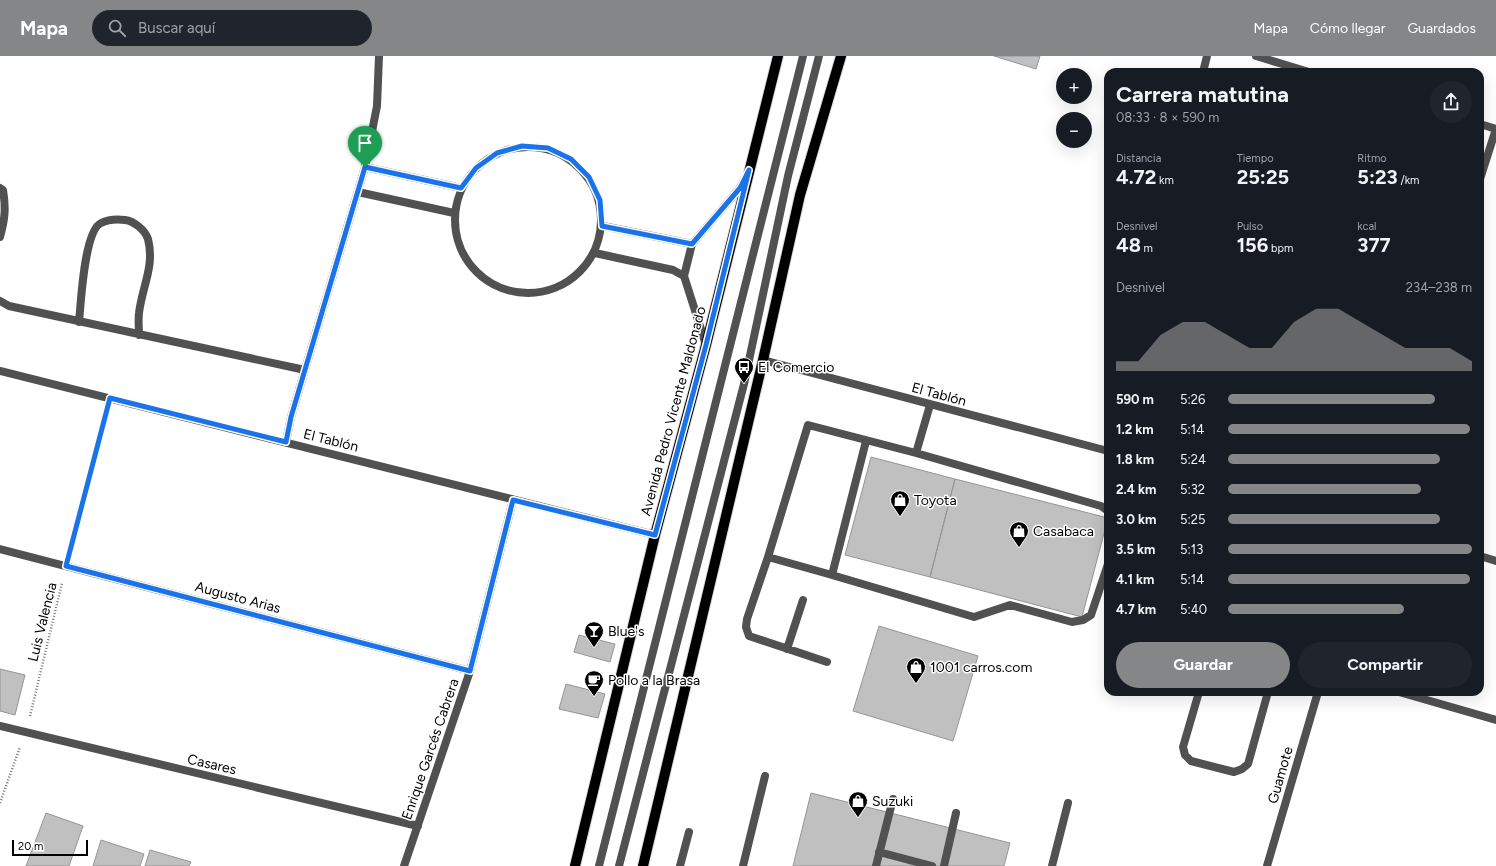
<!DOCTYPE html>
<html lang="es">
<meta charset="utf-8">
<style>
body{margin:0;font-family:Figtree,sans-serif;background:#20242c;color:#f1f3f6;height:100vh;display:flex;flex-direction:column;font-size:15px;white-space:nowrap}
*{box-sizing:border-box;margin:0}
p{font-size:13px;color:#9ea1a6}
.icon{flex:none;width:22px;height:22px;fill:none;stroke:currentColor;stroke-width:2;stroke-linecap:round;stroke-linejoin:round}
.map{position:relative;flex:1;overflow:hidden}
.details{position:absolute;left:1104px;top:12px;width:380px;height:628px;display:flex;flex-direction:column;background:#171b24;border-radius:12px;box-shadow:0 4px 16px #0002}
.details>*{flex:none}
.controls{position:absolute;left:1056px;top:12px;display:grid;gap:8px}
.controls a{display:grid;place-items:center;width:36px;height:36px;border-radius:50%;background:#171b24;box-shadow:0 4px 16px #0002;font-size:20px}
.scale{position:absolute;left:12px;bottom:10px;width:76px;box-sizing:border-box;padding-left:4px;border:2px solid #000;border-top:0;font-size:11px;line-height:14px;white-space:nowrap;color:#000;-webkit-text-stroke:3px #fff;paint-order:stroke}
.pin{position:absolute;display:grid;place-items:center;width:34px;height:34px;color:#fff;margin:-41px -17px;border-radius:50% 50% 50% 0;rotate:-45deg;box-shadow:0 0 4px #0007}
.pin .icon{rotate:45deg}
.round{display:grid;place-items:center;flex:none;width:42px;height:42px;border-radius:21px;background:#20242c}
.head{display:flex;align-items:center;justify-content:space-between;height:68px;padding:0 12px}
h1{font-size:22px;font-weight:700;line-height:30px}
.metrics{display:grid;grid-template-columns:repeat(3,1fr);gap:6px;height:68px;padding:4px 12px}
.metrics div{display:grid;align-content:center}
.metrics b{font-size:20px;font-weight:700}
.metrics small{font-size:11px;font-weight:400}
.metrics p{font-size:11px}
.chart{height:112px;padding:8px 12px}
.chart p{display:flex;justify-content:space-between}
.chart svg{width:100%;height:72px;margin-top:4px;fill:#858687;opacity:.7}
.action{display:flex;gap:8px;margin-top:auto;padding:8px 12px}
.action a{flex:1;height:46px;border-radius:24px;background:#858687;color:#fff;font-size:16px;font-weight:700;line-height:46px;text-align:center}
.action a+a{background:#20242c;color:#f1f3f6}
ul{padding:0 12px;list-style:none;font-size:13px}
li{display:grid;grid-template-columns:64px 48px 1fr;align-items:center;height:30px}
li i{height:10px;border-radius:5px;background:#858687}
header{display:flex;align-items:center;gap:24px;box-sizing:border-box;height:56px;padding:0 20px;background:#858687;color:#fff}
header strong{font-size:19px}
nav{display:flex;gap:22px;margin-inline-start:auto;font-size:14px}
.search{width:280px;height:36px;background:#20242c;display:flex;align-items:center;gap:10px;box-sizing:border-box;padding:0 14px;border-radius:22px;color:#9ea1a6;font-size:15px}
.map>svg:first-child{display:block}
.building{fill:#c0c0c0;stroke:#959595}
.lines{fill:none;stroke-linecap:round;stroke-linejoin:round}
.primary-casing{stroke:#dbdbdb;stroke-width:12}
.path{stroke:#737373;stroke-width:2.5;stroke-dasharray:1 2;stroke-linecap:butt}
.service{stroke:#515151;stroke-width:8}
.minor{stroke:#515151;stroke-width:8}
.tertiary{stroke:#515151;stroke-width:8}
.primary{stroke:#000;stroke-width:10}
.route-casing{stroke:#fff;stroke-width:8}
.route{stroke:#1a73e8;stroke-width:5}
.labels{text-anchor:middle;stroke-width:3;stroke-linejoin:round;paint-order:stroke}
.poi-label{font-size:14px;fill:#000;stroke:#fff;text-anchor:start}
.street-label{font-size:14px;fill:#000;stroke:#fff}
</style>
<header>
<strong>Mapa</strong>
<div class="search"><svg class="icon" aria-label="search" viewBox="0 0 24 24"><circle cx="10" cy="10" r="6"/><path d="M15 15l6 6"/></svg>Buscar aquí</div>
<nav><a>Mapa</a><a>Cómo llegar</a><a>Guardados</a></nav>
</header>
<div class="map">
<svg width="1496" height="810" viewBox="0 0 1496 810">
<rect width="100%" height="100%" fill="#fff"/>
<path class="building" d="M994,0H1040L1036,13Z
M871,401L955,423L930,521L845,499Z
M955,423L1108,462L1082,561L930,521Z
M879,570L978,600L953,685L853,655Z
M579,579L615,588L610,606L574,596Z
M0,613L25,619L15,659L0,655Z
M566,628L605,638L598,662L559,653Z
M811,737L1010,787L1004,810H793Z
M46,757L83,770L69,810H26Z
M101,784L144,798L140,810H93Z
M150,794L191,806L189,810H145Z"/>
<g class="lines">
<defs>
<path id="primary" d="M575,810L655,479L706,289L778,0
M643,810L763,304L800,139L841,0"/>
</defs>
<use href="#primary" class="primary-casing"/>
<path class="path" d="M70,495L106,358
M30,660L62,527
M0,747L20,691"/>
<path class="service" d="M1203,16L1207,0
M455 164a73 73 0 1 1 146 0a73 73 0 1 1-146 0Z
M365,111L461,132
M0,132L3,134C6,152 5,163 0,181
M358,136L454,157
M603,170L692,188L740,132L744,124
M595,197L673,214L684,220L706,289
M684,220L692,188
M0,245L9,250L305,314
M79,266C81,247 84,175 101,167C109,163 117,163 125,164C134,165 145,174 148,183C155,210 142,231 139,257C138,264 139,272 139,279
M866,385L832,519L974,561L1010,549L1072,566L1083,564L1091,559L1108,508
M286,386L291,361L365,111L377,50L379,0
M916,397L1101,450L1108,455
M768,501L832,519
M787,593L803,544
M827,606L749,580L746,571L747,563L768,501L808,369L916,397L930,349
M1199,636L1183,691L1185,699L1191,705L1234,716L1242,713L1248,708L1268,636
M879,796L932,810
M599,810L803,0
M619,810L744,328L788,120L819,0
M680,810L689,776
M743,810L765,720
M876,810L893,743
M944,810L956,757
M1052,810L1068,747"/>
<path class="minor" d="M1480,123L1496,73
M763,304L1108,395
M0,315L655,479
M0,493L470,615
M1480,500L1496,505
M1399,636L1496,664
M0,670L418,770
M404,810L470,615L513,444
M1267,810L1318,636"/>
<path class="tertiary" d="M1256,0L1309,16
M1480,68L1496,73"/>
<use href="#primary" class="primary"/>
</g>
<g class="lines">
<defs>
<path id="route" d="M522,90L548,92L571,103L589,121L600,144L602,170L692,188L740,132L749,114L706,289L655,479L513,444L470,615L66,510L110,342L286,386L291,361L365,111L461,132L476,112L497,97Z"/>
</defs>
<use href="#route" class="route-casing"/>
<use href="#route" class="route"/>
</g>
<defs>
<symbol id="bus-pin" viewBox="-11 -11 22 30"><path d="M0 17L-7.5 6A9.5 9.5 0 1 1 7.5 6Z" fill="#000" stroke="#fff"/><path d="M-5-6H5V4H4V6H2V4H-2V6H-4V4H-5ZM-3.5-4V0h7V-4ZM-3.5 1.2v1.5H-2V1.2ZM2 1.2v1.5H3.5V1.2Z" fill="#fff"/></symbol>
<symbol id="shop-pin" viewBox="-11 -11 22 30"><path d="M0 17L-7.5 6A9.5 9.5 0 1 1 7.5 6Z" fill="#000" stroke="#fff"/><path d="M-5-2.5h2.3a2.7 3.5 0 0 1 5.4 0H5L5.5 6h-11ZM-1.5-2.5h3a1.5 2.3 0 0 0-3 0Z" fill="#fff"/></symbol>
<symbol id="bar-pin" viewBox="-11 -11 22 30"><path d="M0 17L-7.5 6A9.5 9.5 0 1 1 7.5 6Z" fill="#000" stroke="#fff"/><path d="M-6-5H6L.8 .8V4.5H3.5V6h-7V4.5H-.8V.8Z" fill="#fff"/></symbol>
<symbol id="cafe-pin" viewBox="-11 -11 22 30"><path d="M0 17L-7.5 6A9.5 9.5 0 1 1 7.5 6Z" fill="#000" stroke="#fff"/><path d="M-5.5-4.5H6V0H3Q3 3.5 0 3.5H-2.5Q-5.5 3.5-5.5 0ZM3-3.2v2h1.7v-2ZM-6 4.5H4V6H-6Z" fill="#fff"/></symbol>
</defs>
<g fill-rule="evenodd">
<use href="#bus-pin" x="733" y="300" width="22" height="30"/>
<use href="#shop-pin" x="889" y="433" width="22" height="30"/>
<use href="#shop-pin" x="1008" y="464" width="22" height="30"/>
<use href="#bar-pin" x="583" y="564" width="22" height="30"/>
<use href="#shop-pin" x="905" y="600" width="22" height="30"/>
<use href="#cafe-pin" x="583" y="613" width="22" height="30"/>
<use href="#shop-pin" x="847" y="734" width="22" height="30"/>
</g>
<g class="labels">
<g class="poi-label">
<text x="758" y="316">El Comercio</text>
<text x="914" y="449">Toyota</text>
<text x="1033" y="480">Casabaca</text>
<text x="608" y="580">Blue's</text>
<text x="930" y="616">1001 carros.com</text>
<text x="608" y="629">Pollo a la Brasa</text>
<text x="872" y="750">Suzuki</text>
</g>
<g class="street-label">
<text transform="translate(939 338) rotate(15)" y="5">El Tablón</text>
<text transform="translate(673 355) rotate(-75)" y="5">Avenida Pedro Vicente Maldonado</text>
<text transform="translate(331 384) rotate(14)" y="5">El Tablón</text>
<text transform="translate(238 541) rotate(15)" y="5">Augusto Arias</text>
<text transform="translate(42 566) rotate(-76)" y="5">Luis Valencia</text>
<text transform="translate(430 693) rotate(-71)" y="5">Enrique Garcés Cabrera</text>
<text transform="translate(212 708) rotate(13)" y="5">Casares</text>
<text transform="translate(1280 719) rotate(-74)" y="5">Guamote</text>
</g>
</g>
</svg>
<div class="controls">
<a>+</a>
<a>−</a>
</div>
<div class="scale">20 m</div>
<div class="pin" style="left:365px;top:111px;background:#1e9e55"><svg class="icon" aria-label="arrive" viewBox="0 0 24 24"><path d="M6 21V4h12l-3 4 3 4H6"/></svg></div>
<section class="details">
<div class="head"><div><h1>Carrera matutina</h1><p>08:33 · 8 × 590 m</p></div><a class="round"><svg class="icon" aria-label="share" viewBox="0 0 24 24"><path d="M12 15V3M7 8l5-5 5 5M5 13v7h14v-7"/></svg></a></div>
<div class="metrics">
<div><p>Distancia</p><b>4.72<small> km</small></b></div>
<div><p>Tiempo</p><b>25:25</b></div>
<div><p>Ritmo</p><b>5:23<small> /km</small></b></div>
</div>
<div class="metrics">
<div><p>Desnivel</p><b>48<small> m</small></b></div>
<div><p>Pulso</p><b>156<small> bpm</small></b></div>
<div><p>kcal</p><b>377</b></div>
</div>
<div class="chart"><p><span>Desnivel</span>234–238 m</p>
<svg viewBox="0 0 160 44" preserveAspectRatio="none"><path d="M0 44V38L10 38L20 22L30 14L40 14L50 22L60 30L70 30L80 14L90 6L100 6L110 14L120 22L130 30L140 30L150 30L160 38V44z"/></svg>
</div>
<ul>
<li><b>590 m</b>5:26<i style="width:85%"></i></li>
<li><b>1.2 km</b>5:14<i style="width:99%"></i></li>
<li><b>1.8 km</b>5:24<i style="width:87%"></i></li>
<li><b>2.4 km</b>5:32<i style="width:79%"></i></li>
<li><b>3.0 km</b>5:25<i style="width:87%"></i></li>
<li><b>3.5 km</b>5:13<i style="width:100%"></i></li>
<li><b>4.1 km</b>5:14<i style="width:99%"></i></li>
<li><b>4.7 km</b>5:40<i style="width:72%"></i></li>
</ul>
<div class="action"><a>Guardar</a><a>Compartir</a></div>
</section>
</div>
